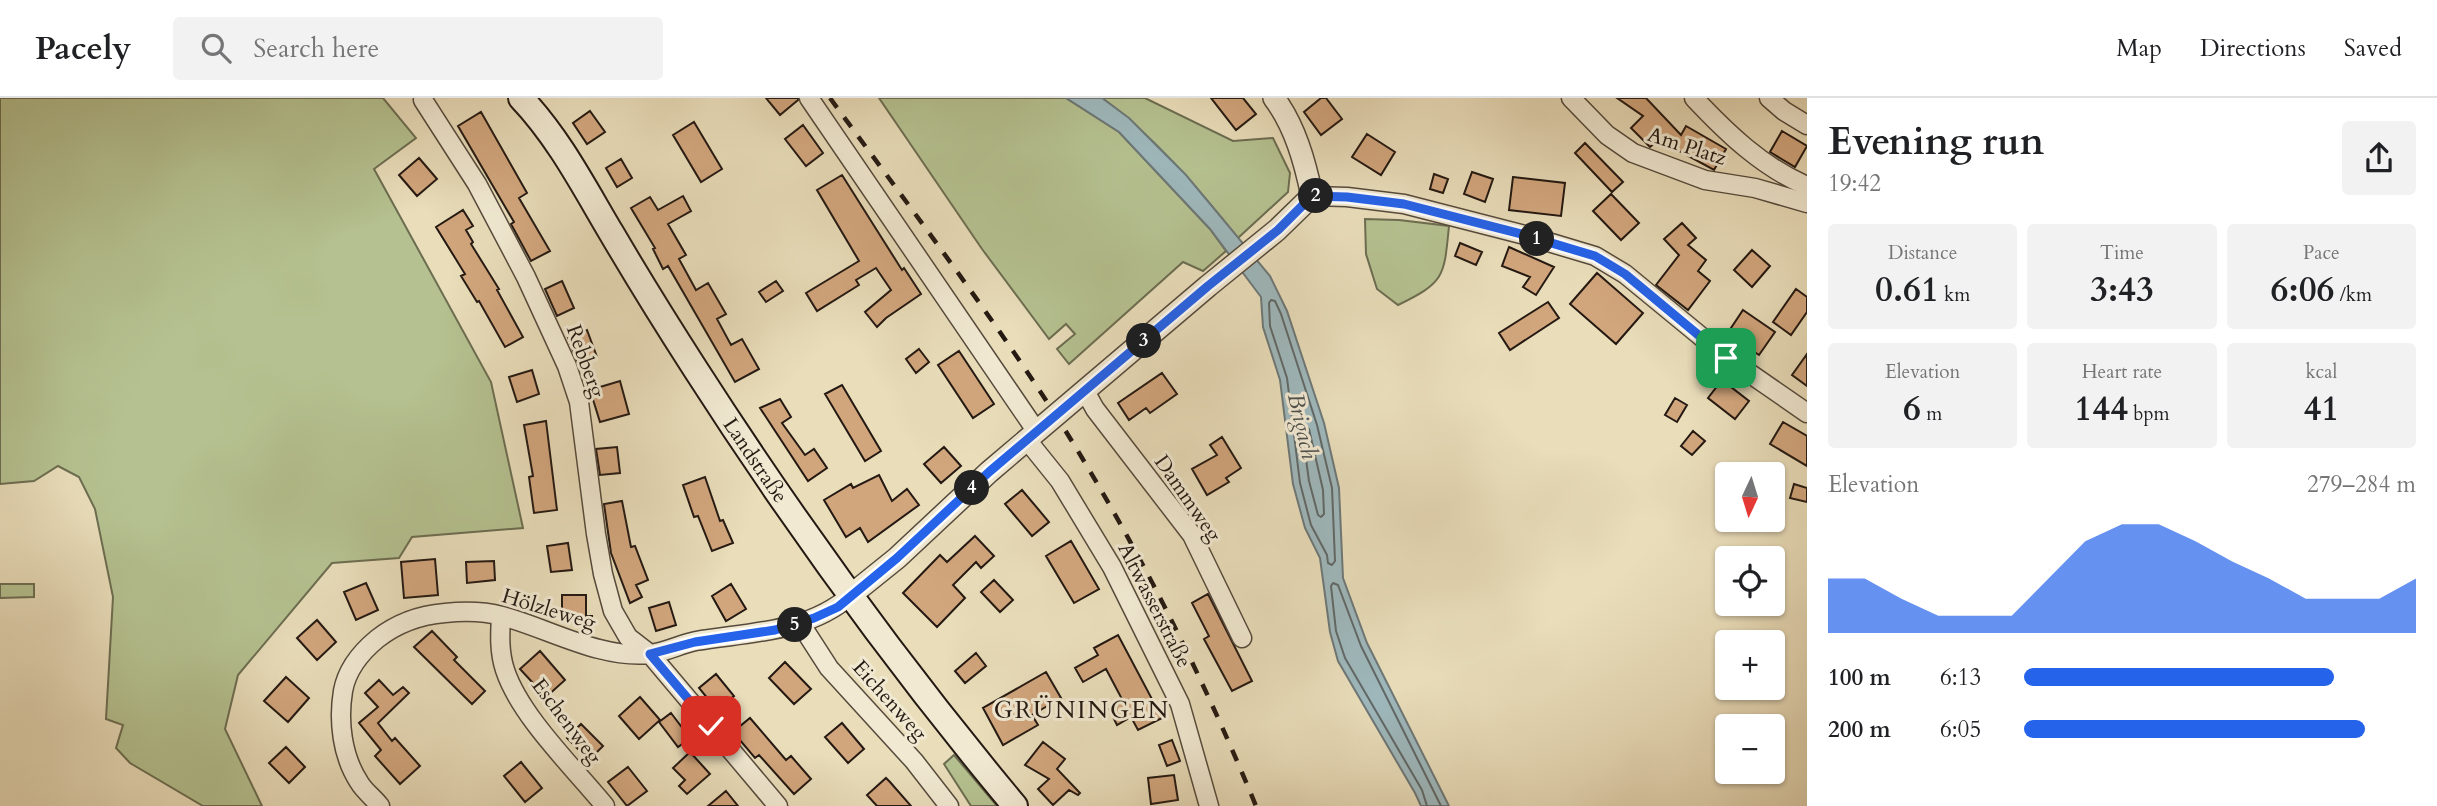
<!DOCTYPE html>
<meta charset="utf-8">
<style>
body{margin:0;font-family:Cardo,serif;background:#f2f2f2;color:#202124;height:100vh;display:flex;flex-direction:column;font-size:26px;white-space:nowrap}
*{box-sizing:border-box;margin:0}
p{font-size:23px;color:#757577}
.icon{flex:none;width:38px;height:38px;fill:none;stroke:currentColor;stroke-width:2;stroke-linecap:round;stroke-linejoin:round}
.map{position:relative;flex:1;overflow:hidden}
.details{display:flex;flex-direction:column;background:#fff;width:630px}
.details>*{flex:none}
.needle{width:46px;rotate:184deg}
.tools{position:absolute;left:1715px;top:364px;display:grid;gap:14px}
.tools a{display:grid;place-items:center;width:70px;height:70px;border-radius:7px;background:#fff;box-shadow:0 2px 5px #0004;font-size:35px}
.pin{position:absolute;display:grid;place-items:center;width:60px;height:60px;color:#fff;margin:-30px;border-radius:14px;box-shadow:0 4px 10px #0006}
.km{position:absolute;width:35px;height:35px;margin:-18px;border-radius:50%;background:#222;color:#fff;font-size:19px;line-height:35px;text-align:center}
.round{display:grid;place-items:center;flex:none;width:74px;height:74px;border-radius:7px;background:#f2f2f2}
.headline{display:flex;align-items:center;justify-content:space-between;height:119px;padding:0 21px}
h1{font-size:38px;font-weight:700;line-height:52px}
.stats{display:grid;grid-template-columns:repeat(3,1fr);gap:10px;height:119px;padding:7px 21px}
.stats div{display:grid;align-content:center;border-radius:7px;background:#f2f2f2;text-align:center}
.stats b{font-size:35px;font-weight:700}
.stats small{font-size:19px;font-weight:400}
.stats p{font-size:19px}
.chart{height:196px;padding:14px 21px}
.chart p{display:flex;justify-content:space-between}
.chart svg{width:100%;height:126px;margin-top:7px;fill:#2563eb;opacity:.7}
ul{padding:0 21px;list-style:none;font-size:23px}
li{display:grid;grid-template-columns:112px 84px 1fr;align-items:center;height:52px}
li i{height:18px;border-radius:9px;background:#2563eb}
header{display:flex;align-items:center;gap:42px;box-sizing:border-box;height:98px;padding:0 35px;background:#fff;border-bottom:2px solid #e0e0e0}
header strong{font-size:33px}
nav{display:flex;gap:38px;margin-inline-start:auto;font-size:24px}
.search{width:490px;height:63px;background:#f2f2f2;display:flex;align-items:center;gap:18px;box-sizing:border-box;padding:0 24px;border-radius:7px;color:#757577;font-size:26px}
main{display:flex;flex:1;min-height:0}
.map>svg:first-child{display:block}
.green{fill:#b5c190;stroke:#6c6d51;stroke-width:2}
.water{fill:#9eb8bc;stroke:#6d7878;stroke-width:2}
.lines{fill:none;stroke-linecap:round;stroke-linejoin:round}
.shore{stroke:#616867;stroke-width:2}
.building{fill:#d2a67d;stroke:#241912;stroke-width:2}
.minor-casing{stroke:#554a3c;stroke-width:21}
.tertiary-casing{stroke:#554a3c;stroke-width:24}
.secondary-casing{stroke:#241912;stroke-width:28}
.minor{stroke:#f1e9d2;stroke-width:18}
.tertiary{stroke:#f1e9d2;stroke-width:21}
.secondary{stroke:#f1e9d2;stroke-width:24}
.rail{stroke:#241912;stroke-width:4.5;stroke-dasharray:12 12;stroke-linecap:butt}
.route-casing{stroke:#fff;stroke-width:14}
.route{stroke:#2563eb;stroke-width:9}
.labels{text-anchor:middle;stroke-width:6;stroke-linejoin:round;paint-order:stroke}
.street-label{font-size:21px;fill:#241912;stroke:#f1e9d2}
.water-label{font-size:23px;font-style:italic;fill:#4f514e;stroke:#f1e9d2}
.quarter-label{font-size:24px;letter-spacing:2px;fill:#241912;stroke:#f1e9d2}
</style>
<header>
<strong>Pacely</strong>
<div class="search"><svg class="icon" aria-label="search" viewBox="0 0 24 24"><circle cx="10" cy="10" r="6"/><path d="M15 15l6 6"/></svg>Search here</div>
<nav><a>Map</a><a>Directions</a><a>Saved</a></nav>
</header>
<main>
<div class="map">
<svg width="1807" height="708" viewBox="0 0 1807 708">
<rect width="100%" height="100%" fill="#e9ddba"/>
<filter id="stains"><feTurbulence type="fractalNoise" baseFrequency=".00286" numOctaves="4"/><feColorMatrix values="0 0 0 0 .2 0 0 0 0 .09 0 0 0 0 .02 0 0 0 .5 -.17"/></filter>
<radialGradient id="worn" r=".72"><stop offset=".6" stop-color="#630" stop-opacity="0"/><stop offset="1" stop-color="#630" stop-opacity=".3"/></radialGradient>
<path class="green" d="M0,0H383L416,40L374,71L491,284L523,430L412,439L399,460L332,465L238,577L225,631L262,708H203L130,665L116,650L123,627L106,621L113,499L95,411L79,379L58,368L34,383L0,386Z
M879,0H1066L1119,34L1210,131L1226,153L1203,173L1183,164L1069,266L1057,251L1075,236L1066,226L1049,241L982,151Z
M1102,0H1145L1233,43L1273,40L1290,75L1288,94L1238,140C1197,89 1155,39 1102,0Z
M1365,121L1399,122L1449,128C1444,179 1445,184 1398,207L1377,191L1366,156Z
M0,486H34V499L0,500Z
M954,657L997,708H971L944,666Z"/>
<path class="water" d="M1066,0H1102L1129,20L1186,77L1270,178L1287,213L1324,325L1339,390L1343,480L1367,545L1449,708H1421L1415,695L1338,563L1330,534L1320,460L1305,430L1293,386L1280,282L1263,229L1261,199L1210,131L1119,34Z"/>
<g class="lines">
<path class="shore" d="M1271,202L1275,203L1281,216L1317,327L1332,390L1335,463L1332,467L1328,465L1327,457L1311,427L1300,385L1287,280L1270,228L1269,205Z
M1305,328L1309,331L1323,392L1324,416L1321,419L1318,417L1309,383L1302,332Z
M1427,708L1422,692L1345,560L1336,533L1331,488L1333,485L1338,487L1361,548L1441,708"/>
</g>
<path class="building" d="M766,0H798V2L780,17Z
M1211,0H1243L1256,16L1236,32Z
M1321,0H1326L1342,21L1321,37L1304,14Z
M1617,0H1646L1681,37L1686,28L1726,51L1714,72L1659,42L1650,49L1631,30L1643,18Z
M590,13L605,34L587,46L573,25Z
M481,14L527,95L519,100L550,153L531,163L511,126L514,124L458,28Z
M694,24L722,71L701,84L673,37Z
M803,27L823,55L806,68L785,41Z
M1782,33L1807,48L1795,69L1770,54Z
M1367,36L1395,54L1381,77L1352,59Z
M1585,45L1623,84L1612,94L1575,55Z
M419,60L437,81L417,98L399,77Z
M621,61L632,80L617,89L606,70Z
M1472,74L1493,81L1485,104L1464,96Z
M1434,76L1448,81L1443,95L1430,91Z
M842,77L902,172L904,170L921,196L886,220L877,229L865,214L891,192L876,170L856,182L859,187L817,213L806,195L859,163L817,92Z
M1513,79L1565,85L1561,118L1509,112Z
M1611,96L1639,125L1621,142L1593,113Z
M683,98L691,113L668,126L686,157L679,161L696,192L708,185L726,216L717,221L731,247L742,241L759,271L735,284L668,168L663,171L653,151L655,150L631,110L650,99L658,112Z
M463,112L473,128L466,132L473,144L471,146L499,191L497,192L523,239L505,249L479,203L477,204L461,178L465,176L436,129Z
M1682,125L1696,140L1688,147L1706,162L1698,173L1710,183L1688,212L1656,187L1679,157L1664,141Z
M1460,145L1482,154L1476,167L1455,158Z
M1509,149L1554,169L1536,197L1523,189L1530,179L1502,168Z
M1752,152L1770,168L1752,189L1734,172Z
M1597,175L1643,215L1616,246L1570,206Z
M562,183L574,210L557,218L545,191Z
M776,183L783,193L766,204L759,194Z
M1796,191L1807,199V214L1791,237L1773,224Z
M1548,204L1559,220L1510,252L1499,235Z
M1743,212L1775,234L1759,257L1727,236Z
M587,232L597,259L578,266L568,239Z
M919,251L929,264L916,275L906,261Z
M959,253L994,306L973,320L938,267Z
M1807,256V288L1792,277Z
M532,272L539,296L517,304L509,279Z
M1162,275L1177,296L1150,315L1146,310L1129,322L1118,305Z
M1722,282L1749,303L1735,321L1708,300Z
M620,283L629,316L600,324L590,292Z
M842,287L881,353L865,363L825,296Z
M1675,300L1687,307L1677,324L1665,317Z
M780,301L791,319L782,325L805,357L814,351L827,370L808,383L760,310Z
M546,323L557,412L534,415L529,379L533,378L524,327Z
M1783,324L1807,338V368L1770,346Z
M1693,333L1705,343L1692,357L1681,348Z
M1222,339L1241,370L1226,380L1229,384L1207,397L1192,371L1217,357L1210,347Z
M617,349L620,375L600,377L596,351Z
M944,349L961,368L941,385L924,366Z
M879,377L892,403L907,391L919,407L868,444L860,430L846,439L824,402L851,386L853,390Z
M705,379L720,423L723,422L733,445L712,453L698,418L694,419L683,387Z
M1794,386L1807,390V404L1790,400Z
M1022,392L1049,424L1032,438L1005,406Z
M622,403L631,449L635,448L648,482L636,487L642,499L630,505L611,455L604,406Z
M975,438L994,458L981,470L976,464L953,487L965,500L937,529L903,495L940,457L947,464Z
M1071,443L1099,491L1074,505L1046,458Z
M568,445L572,472L551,474L547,448Z
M435,461L438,497L404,500L401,464Z
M494,463L495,482L467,485L466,464Z
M994,482L1013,502L1000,514L981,494Z
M366,485L378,512L356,522L344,494Z
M731,486L746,511L726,523L712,498Z
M1208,496L1252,583L1232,593L1204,541L1209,538L1192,505Z
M562,497H586V518H592V534L580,533L581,524L562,523Z
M669,504L676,527L656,533L649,510Z
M317,522L336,544L317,562L297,540Z
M432,533L457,559L454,562L485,593L472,606L414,549Z
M1118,537L1162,620L1138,632L1131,619L1117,627L1109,611L1123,603L1106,571L1083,584L1075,570L1098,557L1094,550Z
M540,553L565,582L546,599L520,571Z
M976,555L986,568L965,585L955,573Z
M785,564L811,591L794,606L769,580Z
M1046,574L1061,600L1032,617L1038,627L1003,647L983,610Z
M716,576L734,598L717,612L699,590Z
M286,579L309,600L288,624L264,603Z
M379,582L393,597L403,589L409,595L378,625L392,643L395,640L420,668L400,686L375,658L381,652L359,625L378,609L365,595Z
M640,599L660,622L639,641L619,618Z
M671,615L690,640L678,649L659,624Z
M750,620L786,662L791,658L811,681L794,696L759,657L755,660L733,634Z
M842,625L864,651L848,665L825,639Z
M581,626L603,648L589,662L567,640Z
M1172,642L1180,663L1167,668L1159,647Z
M1043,644L1065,661L1057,671L1080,695L1078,697L1069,692L1053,707L1038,691L1049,681L1025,667Z
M286,649L305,669L289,685L269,665Z
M690,654L710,676L687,696L679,688L685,682L673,670Z
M521,664L542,690L525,704L504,678Z
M628,669L647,693L627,708L608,684Z
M1174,677L1178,702L1151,706L1148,680Z
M886,680L890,684L911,708H877L867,697Z
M726,693L738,708H708Z"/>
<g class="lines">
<defs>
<path id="minor" d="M809,0L1037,334
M1571,0L1607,37L1633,55L1705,82L1755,90L1807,105
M1694,0C1727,35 1762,69 1807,88
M1769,0L1784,13L1807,27
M423,2L477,86L526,179L567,268L579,304L596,436L603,476L613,513L628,539L650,556L778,708
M1312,98L1347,99L1404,106L1525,137L1595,158L1625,176L1726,259L1807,315
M1085,293L1095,311L1192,437L1242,540
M1027,342L1060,383L1112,469L1180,606L1209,708
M501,518C500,536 499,554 505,572C520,618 574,670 605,708
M800,525L829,570L914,663L949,708
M380,708C374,700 364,693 359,684C342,658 338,623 343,593C347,571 360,555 377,541C396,526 420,517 445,515C465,513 483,513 502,518C550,531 600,561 650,556C666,554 681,546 696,543C749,534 808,535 851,497"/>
<path id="tertiary" d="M851,497L897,460L989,374L1208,188L1277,132L1312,98C1305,64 1295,28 1274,0"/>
<g id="secondary">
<path id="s1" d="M521,0C559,40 584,89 612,136C639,182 667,227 696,272C793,423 900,570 1015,708"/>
</g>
</defs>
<use href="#minor" class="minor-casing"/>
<use href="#tertiary" class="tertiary-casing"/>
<use href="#secondary" class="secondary-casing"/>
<use href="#minor" class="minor"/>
<use href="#tertiary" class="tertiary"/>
<use href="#secondary" class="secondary"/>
<path class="rail" d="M830,0C906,104 985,208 1055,316C1134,441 1200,572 1256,708"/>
</g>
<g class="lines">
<defs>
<path id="route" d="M711,628L650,556L695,544L775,532L814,520L838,509L897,460L989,374L1208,188L1278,132L1312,98L1347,99L1404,106L1525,137L1595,158L1625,176L1726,260"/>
</defs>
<use href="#route" class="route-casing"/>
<use href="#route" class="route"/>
</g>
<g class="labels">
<g class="street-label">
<text transform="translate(1687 48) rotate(18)" y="7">Am Platz</text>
<text transform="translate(586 263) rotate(70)" y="7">Rebberg</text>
<text dy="7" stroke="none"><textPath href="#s1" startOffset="432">Landstraße</textPath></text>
<text transform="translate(1188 400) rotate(55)" y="7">Dammweg</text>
<text transform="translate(1155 507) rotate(63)" y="7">Altwasserstraße</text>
<text transform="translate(549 511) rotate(17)" y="7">Hölzleweg</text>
<text transform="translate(890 602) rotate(48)" y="7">Eichenweg</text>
<text transform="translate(567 623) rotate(53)" y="7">Eschenweg</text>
</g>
<g class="water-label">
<text transform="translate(1303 328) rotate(77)" y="8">Brigach</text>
</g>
<g class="quarter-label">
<text x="1082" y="620">GRÜNINGEN</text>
</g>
</g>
<rect width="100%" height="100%" filter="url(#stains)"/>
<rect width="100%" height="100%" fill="url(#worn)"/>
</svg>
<div class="tools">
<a><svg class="needle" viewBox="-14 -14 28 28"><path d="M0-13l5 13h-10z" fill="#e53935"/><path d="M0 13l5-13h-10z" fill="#757577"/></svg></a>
<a><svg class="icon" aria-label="locate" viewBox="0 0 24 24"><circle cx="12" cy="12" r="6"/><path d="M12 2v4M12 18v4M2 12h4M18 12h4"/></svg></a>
<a>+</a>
<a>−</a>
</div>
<div class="pin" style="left:1726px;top:260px;background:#1e9e55"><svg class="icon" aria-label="arrive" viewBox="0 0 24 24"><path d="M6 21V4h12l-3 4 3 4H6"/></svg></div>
<div class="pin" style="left:711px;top:628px;background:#d93025"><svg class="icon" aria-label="check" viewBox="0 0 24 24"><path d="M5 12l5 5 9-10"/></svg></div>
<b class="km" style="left:1537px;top:141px">1</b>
<b class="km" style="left:1316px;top:98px">2</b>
<b class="km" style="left:1144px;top:243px">3</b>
<b class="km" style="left:972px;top:390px">4</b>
<b class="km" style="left:795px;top:527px">5</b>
</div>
<section class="details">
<div class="headline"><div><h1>Evening run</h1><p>19:42</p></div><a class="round"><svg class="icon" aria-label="share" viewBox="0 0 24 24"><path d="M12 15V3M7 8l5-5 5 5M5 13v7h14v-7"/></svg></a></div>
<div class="stats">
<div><p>Distance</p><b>0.61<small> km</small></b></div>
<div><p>Time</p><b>3:43</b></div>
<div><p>Pace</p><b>6:06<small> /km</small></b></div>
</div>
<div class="stats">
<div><p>Elevation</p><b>6<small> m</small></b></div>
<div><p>Heart rate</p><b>144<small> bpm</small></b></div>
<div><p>kcal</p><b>41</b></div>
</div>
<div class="chart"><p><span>Elevation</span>279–284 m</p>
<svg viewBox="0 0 160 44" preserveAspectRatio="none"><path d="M0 44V25L10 25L20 32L30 38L40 38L50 38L60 25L70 12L80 6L90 6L100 12L110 19L120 25L130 32L140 32L150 32L160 25V44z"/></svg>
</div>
<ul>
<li><b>100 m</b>6:13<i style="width:79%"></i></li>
<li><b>200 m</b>6:05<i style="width:87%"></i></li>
</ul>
</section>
</main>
